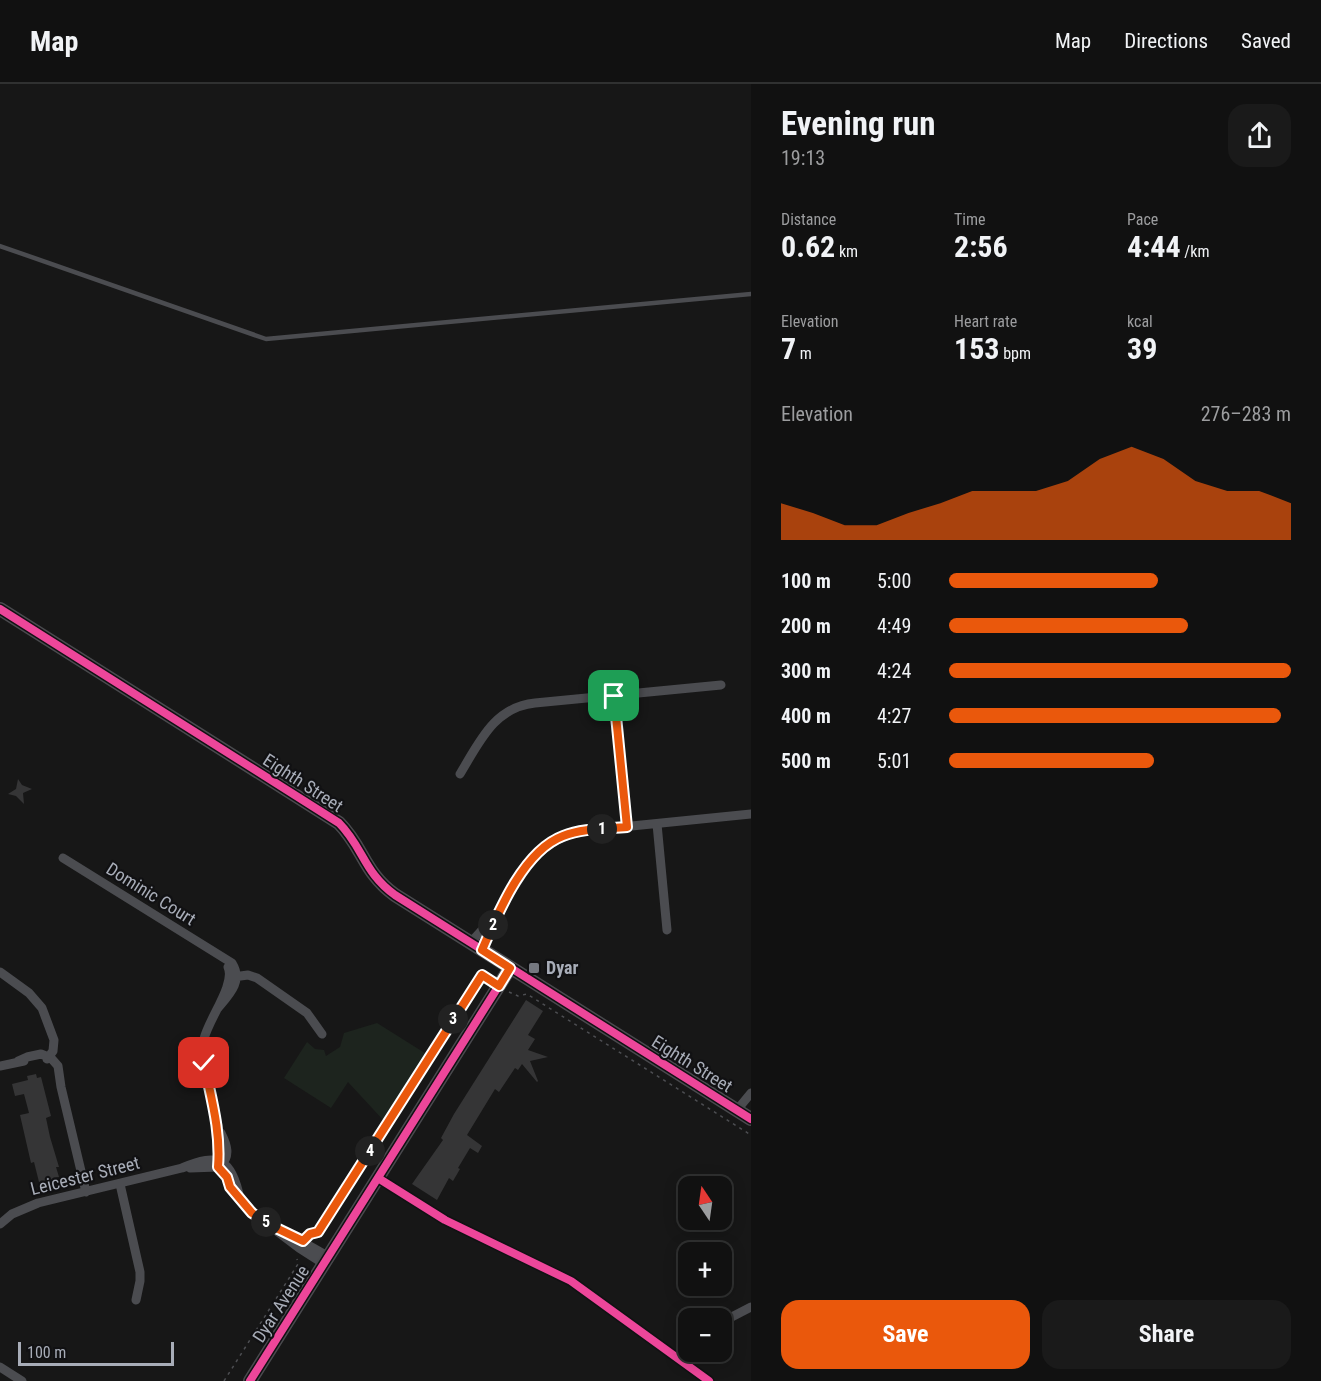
<!DOCTYPE html>
<meta charset="utf-8">
<style>
body{margin:0;font-family:"Roboto Condensed",sans-serif;background:#1a1a1a;color:#f1f3f6;height:100vh;display:flex;flex-direction:column;font-size:22px;white-space:nowrap}
*{box-sizing:border-box;margin:0}
p{font-size:20px;color:#9c9d9f}
.icon{flex:none;width:33px;height:33px;fill:none;stroke:currentColor;stroke-width:2;stroke-linecap:round;stroke-linejoin:round}
.map{position:relative;flex:1;overflow:hidden}
.panel{display:flex;flex-direction:column;background:#111;width:570px}
.panel>*{flex:none}
.needle{width:39px;rotate:347deg}
.controls{position:absolute;left:678px;top:1092px;display:grid;gap:12px}
.controls a{display:grid;place-items:center;width:54px;height:54px;border-radius:12px;background:#111;box-shadow:0 3px 15px #0003,0 0 0 2px #303131;font-size:30px}
.scale{position:absolute;left:18px;bottom:15px;width:156px;box-sizing:border-box;padding-left:6px;border:3px solid #a8adb8;border-top:0;font-size:16px;line-height:21px;white-space:nowrap;color:#a8adb8;-webkit-text-stroke:4px #111113;paint-order:stroke}
.pin{position:absolute;display:grid;place-items:center;width:51px;height:51px;color:#fff;margin:-26px;border-radius:12px;box-shadow:0 3px 9px #0006}
.km{position:absolute;width:30px;height:30px;margin:-15px;border-radius:50%;background:#222;color:#fff;font-size:16px;line-height:30px;text-align:center}
.round{display:grid;place-items:center;flex:none;width:63px;height:63px;border-radius:18px;background:#1a1a1a}
.overview{display:flex;align-items:center;justify-content:space-between;height:102px;padding:0 30px}
h1{font-size:33px;font-weight:700;line-height:45px}
.figures{display:grid;grid-template-columns:repeat(3,1fr);gap:9px;height:102px;padding:6px 30px}
.figures div{display:grid;align-content:center}
.figures b{font-size:30px;font-weight:700}
.figures small{font-size:16px;font-weight:400}
.figures p{font-size:16px}
.chart{height:168px;padding:12px 30px}
.chart p{display:flex;justify-content:space-between}
.chart svg{width:100%;height:108px;margin-top:6px;fill:#ea580c;opacity:.7}
.cta{display:flex;gap:12px;margin-top:auto;padding:12px 30px}
.cta a{flex:1;height:69px;border-radius:18px;background:#ea580c;color:#fff;font-size:24px;font-weight:700;line-height:69px;text-align:center}
.cta a+a{background:#1a1a1a;color:#f1f3f6}
ul{padding:0 30px;list-style:none;font-size:20px}
li{display:grid;grid-template-columns:96px 72px 1fr;align-items:center;height:45px}
li i{height:15px;border-radius:8px;background:#ea580c}
header{display:flex;align-items:center;gap:36px;box-sizing:border-box;height:84px;padding:0 30px;background:#111;border-bottom:2px solid #303131}
header strong{font-size:28px}
nav{display:flex;gap:33px;margin-inline-start:auto;font-size:21px}
main{display:flex;flex:1;min-height:0}
.map>svg:first-child{display:block}
.green{fill:#1d241e}
.building{fill:#353536}
.lines{fill:none;stroke-linecap:round;stroke-linejoin:round}
.path{stroke:#4d4e52;stroke-width:1.5;stroke-dasharray:3 4.5;stroke-linecap:butt}
.lane{stroke:#4b4c50;stroke-width:4.5}
.street{stroke:#4b4c50;stroke-width:9}
.secondary{stroke:#4a4a4e;stroke-width:14}
.cycleway-casing{stroke:#111113;stroke-width:11}
.cycleway{stroke:#ed469a;stroke-width:8}
.route-casing{stroke:#fff;stroke-width:12}
.route{stroke:#ea580c;stroke-width:8}
.poi-dot{fill:#757880;stroke:#111113;stroke-width:2}
.labels{text-anchor:middle;stroke-width:4.5;stroke-linejoin:round;paint-order:stroke}
.street-label{font-size:18px;fill:#a8adb8;stroke:#111113}
.poi-label{font-size:18px;font-weight:bold;fill:#a8adb8;stroke:#111113;text-anchor:start}
</style>
<header>
<strong>Map</strong>
<nav><a>Map</a><a>Directions</a><a>Saved</a></nav>
</header>
<main>
<div class="map">
<svg width="751" height="1297" viewBox="0 0 751 1297">
<rect width="100%" height="100%" fill="#171717"/>
<path class="green" d="M377,939L428,971L391,1032L385,1038L348,998L331,1024L284,994L307,958L315,965L324,966L326,972L340,963L344,949Z"/>
<path class="building" d="M18,695L22,701L32,705L23,709L24,720L16,712L8,710L16,705Z
M526,916L543,927L528,951L535,955L528,966L548,973L530,977L538,997L537,998L522,980L518,986L515,984L499,1008L495,1005L467,1051L482,1062L478,1069L470,1064L458,1084L460,1085L453,1097L449,1094L437,1116L412,1100L443,1056L441,1054L454,1030Z
M36,990L37,994L41,993L51,1032L46,1034L50,1053L59,1083H56L59,1093L53,1094L54,1098L40,1102L34,1078L31,1079L20,1031L29,1029L24,1010L15,1012L12,1000L28,996L27,992Z"/>
<g class="lines">
<path class="path" d="M509,908L518,912L527,910L751,1051
M311,1150L318,1148L482,891L487,894
M224,1297L298,1180L297,1175"/>
<path class="lane" d="M0,162L266,255L751,210"/>
<path class="street" d="M614,612L627,743
M460,690C479,659 494,623 535,619L721,601
M657,740L667,846
M63,774L232,879C243,897 230,910 218,924
M471,858C481,847 492,836 501,823C526,787 534,758 582,747L751,730
M482,866L495,835
M0,888L29,909L42,924L54,956L53,967L47,975
M233,893L248,891L257,894L307,929L322,950
M18,977L27,973L41,970L51,974L58,982L61,1003L86,1108
M0,982L24,977
M737,1026L751,1009
M220,1082C231,1072 227,1061 221,1049
M218,1083C219,1069 220,1056 218,1042C213,1014 198,984 204,955C208,936 236,900 228,883
M190,1084L218,1083L227,1093L230,1103L253,1129L299,1164L324,1180
M378,1094L445,1136L571,1197L709,1297
M120,1100L140,1188V1197L136,1216
M0,1140L12,1130L38,1119L182,1084C219,1068 232,1075 240,1115
M285,1148L329,1173
M722,1238L751,1223
M676,1274L688,1257
M0,1283L22,1297"/>
<path class="secondary" d="M0,525L339,739C363,763 364,789 395,811L751,1035
M250,1297L510,884"/>
<defs>
<path id="cycleway" d="M0,525L339,739C363,763 364,789 395,811L751,1035
M378,1094L445,1136L571,1197L709,1297
M250,1297L510,884"/>
</defs>
<use href="#cycleway" class="cycleway-casing"/>
<use href="#cycleway" class="cycleway"/>
</g>
<g class="lines">
<defs>
<path id="route" d="M204,979C211,1014 221,1047 218,1083L227,1093L230,1103L252,1129L272,1142L303,1157L310,1150L318,1148L482,891L499,902L510,884L482,866C498,829 523,767 563,752C583,744 606,745 627,743L614,612"/>
</defs>
<use href="#route" class="route-casing"/>
<use href="#route" class="route"/>
</g>
<rect class="poi-dot" x="528" y="878" width="12" height="12" rx="3"/>
<g class="labels">
<g class="street-label">
<text transform="translate(303 699) rotate(33)" y="6">Eighth Street</text>
<text transform="translate(151 810) rotate(32)" y="6">Dominic Court</text>
<text transform="translate(692 980) rotate(32)" y="6">Eighth Street</text>
<text transform="translate(85 1092) rotate(-14)" y="6">Leicester Street</text>
<text transform="translate(281 1220) rotate(-57)" y="6">Dyar Avenue</text>
</g>
<g class="poi-label">
<text x="546" y="890">Dyar</text>
</g>
</g>
</svg>
<div class="controls">
<a><svg class="needle" viewBox="-14 -14 28 28"><path d="M0-13l5 13h-10z" fill="#e53935"/><path d="M0 13l5-13h-10z" fill="#9c9d9f"/></svg></a>
<a>+</a>
<a>−</a>
</div>
<div class="scale">100 m</div>
<div class="pin" style="left:614px;top:612px;background:#1e9e55"><svg class="icon" aria-label="arrive" viewBox="0 0 24 24"><path d="M6 21V4h12l-3 4 3 4H6"/></svg></div>
<div class="pin" style="left:204px;top:979px;background:#d93025"><svg class="icon" aria-label="check" viewBox="0 0 24 24"><path d="M5 12l5 5 9-10"/></svg></div>
<b class="km" style="left:602px;top:745px">1</b>
<b class="km" style="left:493px;top:841px">2</b>
<b class="km" style="left:453px;top:935px">3</b>
<b class="km" style="left:370px;top:1067px">4</b>
<b class="km" style="left:266px;top:1138px">5</b>
</div>
<section class="panel">
<div class="overview"><div><h1>Evening run</h1><p>19:13</p></div><a class="round"><svg class="icon" aria-label="share" viewBox="0 0 24 24"><path d="M12 15V3M7 8l5-5 5 5M5 13v7h14v-7"/></svg></a></div>
<div class="figures">
<div><p>Distance</p><b>0.62<small> km</small></b></div>
<div><p>Time</p><b>2:56</b></div>
<div><p>Pace</p><b>4:44<small> /km</small></b></div>
</div>
<div class="figures">
<div><p>Elevation</p><b>7<small> m</small></b></div>
<div><p>Heart rate</p><b>153<small> bpm</small></b></div>
<div><p>kcal</p><b>39</b></div>
</div>
<div class="chart"><p><span>Elevation</span>276–283 m</p>
<svg viewBox="0 0 160 44" preserveAspectRatio="none"><path d="M0 44V29L10 33L20 38L30 38L40 33L50 29L60 24L70 24L80 24L90 20L100 11L110 6L120 11L130 20L140 24L150 24L160 29V44z"/></svg>
</div>
<ul>
<li><b>100 m</b>5:00<i style="width:61%"></i></li>
<li><b>200 m</b>4:49<i style="width:70%"></i></li>
<li><b>300 m</b>4:24<i style="width:100%"></i></li>
<li><b>400 m</b>4:27<i style="width:97%"></i></li>
<li><b>500 m</b>5:01<i style="width:60%"></i></li>
</ul>
<div class="cta"><a>Save</a><a>Share</a></div>
</section>
</main>
